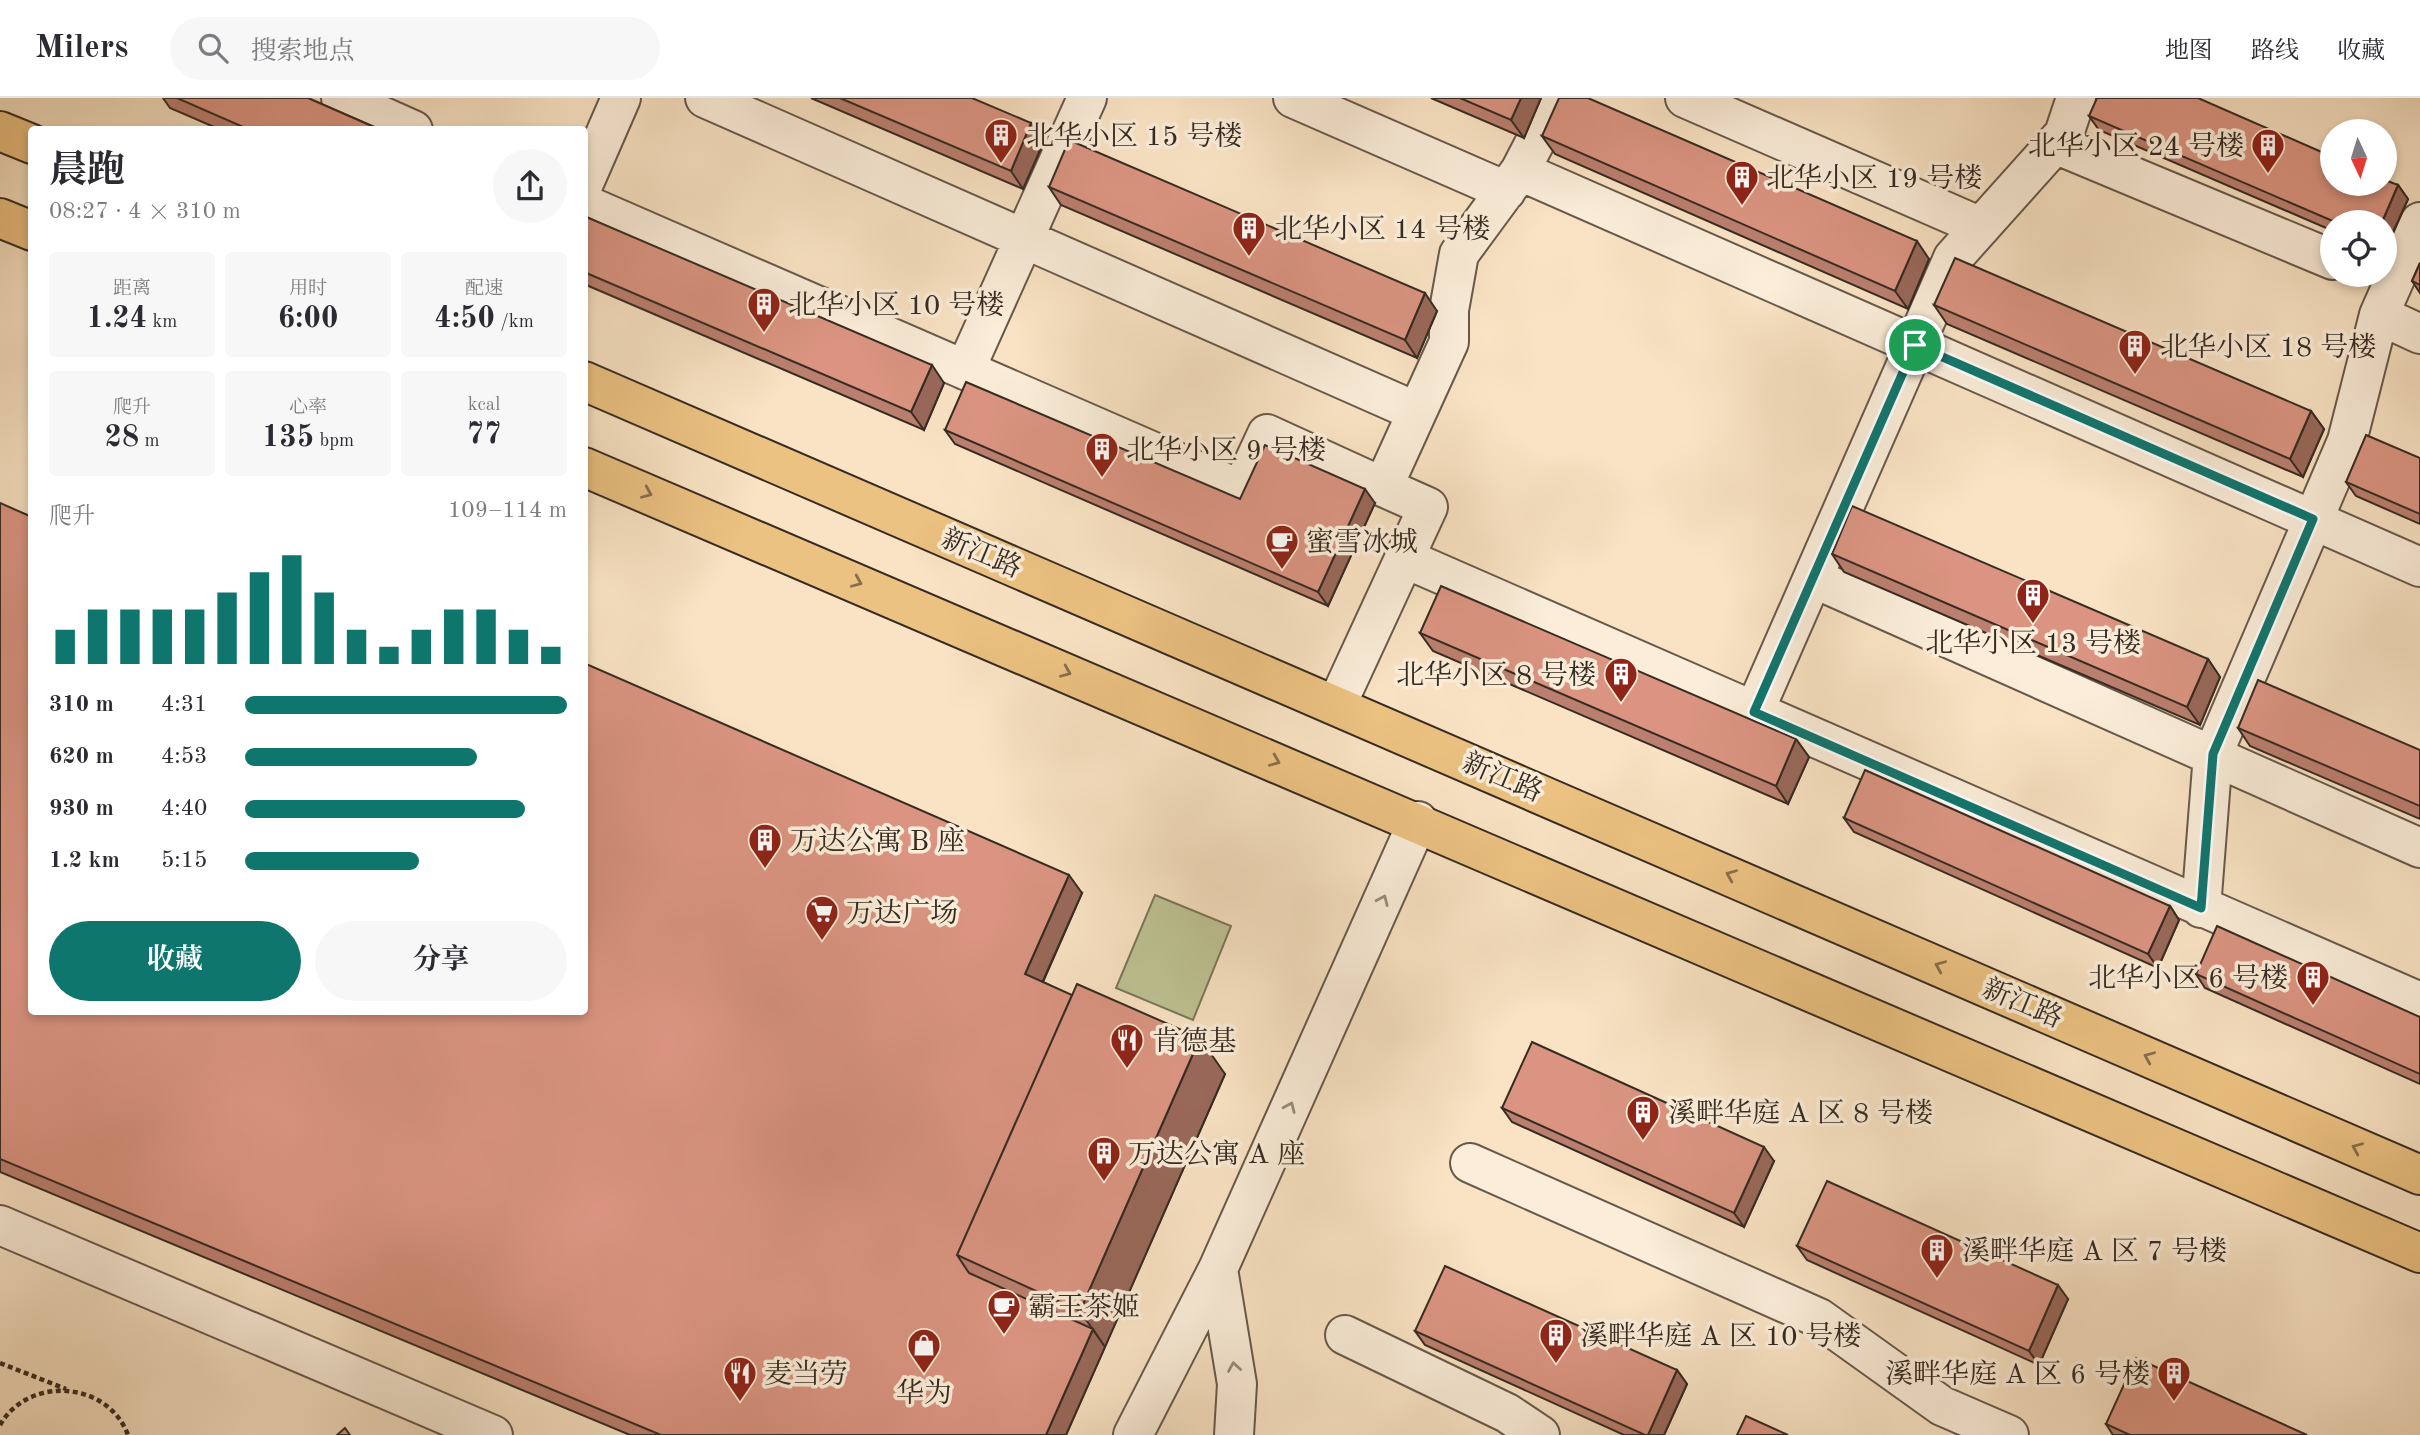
<!DOCTYPE html>
<html lang="zh">
<meta charset="utf-8">
<style>
body{margin:0;font-family:"Old Standard TT","Noto Serif SC",serif;background:#f7f7f7;color:#2b2b33;height:100vh;display:flex;flex-direction:column;font-size:26px;white-space:nowrap}
*{box-sizing:border-box;margin:0}
p{font-size:23px;color:#7c7c81}
.icon{flex:none;width:38px;height:38px;fill:none;stroke:currentColor;stroke-width:2;stroke-linecap:round;stroke-linejoin:round}
.map{position:relative;flex:1;overflow:hidden}
.drawer{position:absolute;left:28px;top:28px;width:560px;height:889px;display:flex;flex-direction:column;background:#fff;border-radius:7px;box-shadow:0 4px 10px #0003}
.drawer>*{flex:none}
.needle{width:46px;rotate:176deg}
.fabs{position:absolute;left:2320px;top:21px;display:grid;gap:14px}
.fabs a{display:grid;place-items:center;width:77px;height:77px;border-radius:50%;background:#fff;box-shadow:0 4px 10px #0003;font-size:35px}
.pin{position:absolute;display:grid;place-items:center;width:60px;height:60px;color:#fff;margin:-30px;border:4px solid #fff;border-radius:50%;box-shadow:0 2px 7px #0007}
.round{display:grid;place-items:center;flex:none;width:74px;height:74px;border-radius:37px;background:#f7f7f7}
.summary{display:flex;align-items:center;justify-content:space-between;height:119px;padding:0 21px}
h1{font-size:38px;font-weight:700;line-height:52px}
.metrics{display:grid;grid-template-columns:repeat(3,1fr);gap:10px;height:119px;padding:7px 21px}
.metrics div{display:grid;align-content:center;border-radius:7px;background:#f7f7f7;text-align:center}
.metrics b{font-size:30px;font-weight:700}
.metrics small{font-size:19px;font-weight:400}
.metrics p{font-size:19px}
.chart{height:196px;padding:14px 21px}
.chart p{display:flex;justify-content:space-between}
.chart svg{width:100%;height:126px;margin-top:7px;stroke:#0f766e;stroke-width:6}
.button{display:flex;gap:14px;margin-top:auto;padding:14px 21px}
.button a{flex:1;height:80px;border-radius:42px;background:#0f766e;color:#fff;font-size:28px;font-weight:700;line-height:80px;text-align:center}
.button a+a{background:#f7f7f7;color:#2b2b33}
ul{padding:0 21px;list-style:none;font-size:23px}
li{display:grid;grid-template-columns:112px 84px 1fr;align-items:center;height:52px}
li i{height:18px;border-radius:9px;background:#0f766e}
header{display:flex;align-items:center;gap:42px;box-sizing:border-box;height:98px;padding:0 35px;background:#fff;border-bottom:2px solid #e1e1e2}
header strong{font-size:33px}
nav{display:flex;gap:38px;margin-inline-start:auto;font-size:24px}
.search{width:490px;height:63px;background:#f7f7f7;display:flex;align-items:center;gap:18px;box-sizing:border-box;padding:0 24px;border-radius:38px;color:#7c7c81;font-size:26px}
.map>svg:first-child{display:block}
.green{fill:#bec394;stroke:#7a775b;stroke-width:2}
.lines{fill:none;stroke-linecap:round;stroke-linejoin:round}
.minor-casing{stroke:#67594a;stroke-width:42}
.major-casing{stroke:#362b22;stroke-width:42}
.path{stroke:#362b22;stroke-width:4.5;stroke-dasharray:5 3.5;stroke-linecap:butt}
.minor{stroke:#fbedd9;stroke-width:38}
.major{stroke:#ecc282;stroke-width:38}
.wall{fill:#bb7f6f;stroke:#362b22;stroke-width:2}
.shaded-wall{fill:#99685a;stroke:#362b22;stroke-width:2}
.building{fill:#da9481;stroke:#362b22;stroke-width:2}
.oneway{stroke:#886f4d}
.oneway2{stroke:#988c7e}
.route-casing{stroke:#fff;stroke-width:14}
.route{stroke:#0f766e;stroke-width:9}
.labels{text-anchor:middle;stroke-width:7;stroke-linejoin:round;paint-order:stroke}
.poi-label{font-size:28px;fill:#362b22;stroke:#fbedd9;text-anchor:start}
.street-label{font-size:28px;fill:#362b22;stroke:#fbedd9}
</style>
<header>
<strong>Milers</strong>
<div class="search"><svg class="icon" aria-label="search" viewBox="0 0 24 24"><circle cx="10" cy="10" r="6"/><path d="M15 15l6 6"/></svg>搜索地点</div>
<nav><a>地图</a><a>路线</a><a>收藏</a></nav>
</header>
<div class="map">
<svg width="2420" height="1337" viewBox="0 0 2420 1337">
<rect width="100%" height="100%" fill="#f9e3c4"/>
<filter id="stains"><feTurbulence type="fractalNoise" baseFrequency=".00286" numOctaves="4"/><feColorMatrix values="0 0 0 0 .2 0 0 0 0 .09 0 0 0 0 .02 0 0 0 .5 -.17"/></filter>
<radialGradient id="worn" r=".72"><stop offset=".6" stop-color="#630" stop-opacity="0"/><stop offset="1" stop-color="#630" stop-opacity=".3"/></radialGradient>
<path class="green" d="M1155,797L1231,828L1193,922L1116,890Z"/>
<g class="lines">
<defs>
<path id="minor" d="M341,0L413,32
M705,0L1417,314
M1293,0L1506,93
M1685,0L1981,129
M2055,46L2333,162
M1520,73L2420,469
M584,85L621,0
M584,106L1241,392L1267,336L1383,389
M2379,217L2420,236
M965,272L1087,0
M1404,460L2420,904
M1813,480L2420,750
M1337,606L1428,409L1383,389L1449,244V212L1459,156L1520,73L1558,0
M1754,614L1953,160L2064,36L2076,0
M2201,810L2213,656L2347,343L2379,217L2420,124
M1470,1065L1819,1220L1942,1308L2009,1337
M0,1127L493,1337
M1345,1237L1507,1315L1540,1337
M1133,1337L1218,1171
M1234,1337L1237,1286L1218,1171L1418,723"/>
<path id="major" d="M0,33L32,46
M0,120L32,133
M584,283L2420,1077
M584,369L2420,1155"/>
</defs>
<use href="#minor" class="minor-casing"/>
<use href="#major" class="major-casing"/>
<path class="path" d="M0,1265L66,1291
M0,1327C29,1277 108,1283 128,1337"/>
<use href="#minor" class="minor"/>
<use href="#major" class="major"/>
</g>
<path class="wall" d="M163,0H308L381,32H221L170,10Z
M811,0H972L1044,43L1023,91Z
M1431,0H1541L1524,40Z
M2089,18L2398,87L2408,101L2385,152V124H2333V133L2099,32Z
M1542,38L1929,161L1908,211L1555,56Z
M1049,89L1437,213L1417,260L1061,107Z
M584,118L944,285L924,332L584,186Z
M2420,165V195L2412,183Z
M1934,207L2311,313L2324,331L2303,379L1947,226Z
M945,332L1240,401L1375,405L1328,508L955,346Z
M2420,360V426L2356,398L2346,384Z
M0,405L32,914L1082,795L1043,884L1225,976L1066,1337H630L0,1074Z
M1832,456L2208,561L2220,579L2200,627L1844,474Z
M1420,535L1796,641L1809,659L1788,706L1433,553Z
M2238,630L2420,652V721L2250,648Z
M1844,720L2170,808L2179,822L2158,870L1854,734Z
M2196,876L2420,919V986L2205,890Z
M1502,1010L1774,1063L1744,1129L1512,1024Z
M1797,1148L2068,1201L2039,1267L1807,1162Z
M1415,1233L1677,1272L1687,1286L1664,1337H1624L1425,1247Z
M2106,1326L2307,1337H2113Z"/>
<path class="shaded-wall" d="M1521,0H1541L1524,40L1511,22Z
M1031,25L1044,43L1023,91L1011,73Z
M2398,87L2408,101L2385,152V124H2382Z
M1917,143L1929,161L1908,211L1895,193Z
M1425,195L1437,213L1417,260L1405,242Z
M932,267L944,285L924,332L911,314Z
M2311,313L2324,331L2303,379L2290,361Z
M1365,391L1375,405L1328,508L1318,494Z
M2208,561L2220,579L2200,627L2187,609Z
M1796,641L1809,659L1788,706L1776,688Z
M1069,777L1082,795L1038,894L1025,876Z
M2170,808L2179,822L2158,870L2148,856Z
M1200,940L1225,976L1105,1249L1080,1213Z
M1764,1049L1774,1063L1744,1129L1734,1115Z
M2058,1187L2068,1201L2039,1267L2029,1253Z
M1093,1231L1105,1249L1066,1337H1046Z
M1677,1272L1687,1286L1664,1337H1648Z"/>
<path class="building" d="M177,0H308L381,32H250Z
M840,0H972L1031,25L1011,73Z
M1460,0H1521L1511,22Z
M1559,0H1588L1917,143L1895,193L1542,38Z
M2097,0H2198L2333,59V86H2385V82L2398,87L2382,124H2335L2089,18Z
M1069,42L1425,195L1405,242L1049,89Z
M584,118L932,267L911,314L584,174Z
M1955,160L2311,313L2290,361L1934,207Z
M2420,165V187L2412,183Z
M966,284L1240,401L1265,347L1365,391L1318,494L945,332Z
M2366,337L2420,360V416L2346,384Z
M0,405L32,419V914H584V565L1069,777L1025,876L1072,897L957,1157L969,1175L1093,1231L1046,1337H661L0,1061Z
M1852,408L2208,561L2187,609L1832,456Z
M1441,488L1796,641L1776,688L1420,535Z
M2258,582L2420,652V708L2238,630Z
M1865,672L2170,808L2148,856L1844,720Z
M2217,828L2420,919V976L2196,876Z
M1077,886L1200,940L1080,1213L957,1157Z
M1532,944L1764,1049L1734,1115L1502,1010Z
M1827,1083L2058,1187L2029,1253L1797,1148Z
M1445,1168L1677,1272L1648,1337H1645L1415,1233Z
M2136,1260L2307,1337H2130L2106,1326Z
M1746,1318L1788,1337H1737Z
M345,1330L350,1337H337Z"/>
<defs><path id="oneway-chevron" d="M-2-3.5L2.5 0L-2 3.5" fill="none" stroke-width="1.6" stroke-linecap="round" stroke-linejoin="round" transform="scale(1.75)"/></defs>
<g class="oneway">
<use href="#oneway-chevron" transform="translate(647 395) rotate(23)"/>
<use href="#oneway-chevron" transform="translate(857 484) rotate(23)"/>
<use href="#oneway-chevron" transform="translate(1066 574) rotate(23)"/>
<use href="#oneway-chevron" transform="translate(1275 663) rotate(23)"/>
<use href="#oneway-chevron" transform="translate(1731 777) rotate(-157)"/>
<use href="#oneway-chevron" transform="translate(1940 868) rotate(-157)"/>
<use href="#oneway-chevron" transform="translate(2149 959) rotate(-157)"/>
<use href="#oneway-chevron" transform="translate(2357 1050) rotate(-157)"/>
</g>
<g class="oneway2">
<use href="#oneway-chevron" transform="translate(1383 802) rotate(-66)"/>
<use href="#oneway-chevron" transform="translate(1290 1009) rotate(-66)"/>
<use href="#oneway-chevron" transform="translate(1234 1269) rotate(-99)"/>
</g>
<g class="lines">
<defs>
<path id="route" d="M1915,247L2313,421L2213,656L2201,810L1754,614Z"/>
</defs>
<use href="#route" class="route-casing"/>
<use href="#route" class="route"/>
</g>
<defs>
<symbol id="building-pin" viewBox="-11 -11 22 30"><path d="M0 17L-7.5 6A9.5 9.5 0 1 1 7.5 6Z" fill="#8f2418" stroke="#fbedd9"/><path d="M-4-6H4V6H1V3H-1V6H-4ZM-2.5-4.3h1.7v1.8h-1.7ZM.8-4.3h1.7v1.8H.8ZM-2.5-1h1.7V.8h-1.7ZM.8-1h1.7V.8H.8Z" fill="#fff"/></symbol>
<symbol id="cafe-pin" viewBox="-11 -11 22 30"><path d="M0 17L-7.5 6A9.5 9.5 0 1 1 7.5 6Z" fill="#8f2418" stroke="#fbedd9"/><path d="M-5.5-4.5H6V0H3Q3 3.5 0 3.5H-2.5Q-5.5 3.5-5.5 0ZM3-3.2v2h1.7v-2ZM-6 4.5H4V6H-6Z" fill="#fff"/></symbol>
<symbol id="supermarket-pin" viewBox="-11 -11 22 30"><path d="M0 17L-7.5 6A9.5 9.5 0 1 1 7.5 6Z" fill="#8f2418" stroke="#fbedd9"/><path d="M-6-5.5h2.5l.6 2H6L4.5 2H-2.5L-4.4-4H-6ZM-1.5 3.2a1.3 1.3 0 1 0 .1 0ZM3 3.2a1.3 1.3 0 1 0 .1 0Z" fill="#fff"/></symbol>
<symbol id="restaurant-pin" viewBox="-11 -11 22 30"><path d="M0 17L-7.5 6A9.5 9.5 0 1 1 7.5 6Z" fill="#8f2418" stroke="#fbedd9"/><path d="M-5-6h1v4h1v-4h1v4h1v-4h1v5L-1.5 .5V6h-2V.5L-5-1ZM5-6V6H3V1.5H1.5Q1.5-4 5-6Z" fill="#fff"/></symbol>
<symbol id="shop-pin" viewBox="-11 -11 22 30"><path d="M0 17L-7.5 6A9.5 9.5 0 1 1 7.5 6Z" fill="#8f2418" stroke="#fbedd9"/><path d="M-5-2.5h2.3a2.7 3.5 0 0 1 5.4 0H5L5.5 6h-11ZM-1.5-2.5h3a1.5 2.3 0 0 0-3 0Z" fill="#fff"/></symbol>
</defs>
<g fill-rule="evenodd">
<use href="#building-pin" x="982" y="18" width="38" height="52"/>
<use href="#building-pin" x="2249" y="28" width="38" height="52"/>
<use href="#building-pin" x="1723" y="60" width="38" height="52"/>
<use href="#building-pin" x="1230" y="111" width="38" height="52"/>
<use href="#building-pin" x="745" y="187" width="38" height="52"/>
<use href="#building-pin" x="2116" y="229" width="38" height="52"/>
<use href="#building-pin" x="1083" y="332" width="38" height="52"/>
<use href="#cafe-pin" x="1263" y="424" width="38" height="52"/>
<use href="#building-pin" x="2014" y="478" width="38" height="52"/>
<use href="#building-pin" x="1602" y="557" width="38" height="52"/>
<use href="#building-pin" x="746" y="723" width="38" height="52"/>
<use href="#supermarket-pin" x="803" y="795" width="38" height="52"/>
<use href="#building-pin" x="2294" y="860" width="38" height="52"/>
<use href="#restaurant-pin" x="1108" y="923" width="38" height="52"/>
<use href="#building-pin" x="1624" y="995" width="38" height="52"/>
<use href="#building-pin" x="1085" y="1036" width="38" height="52"/>
<use href="#building-pin" x="1918" y="1133" width="38" height="52"/>
<use href="#cafe-pin" x="985" y="1189" width="38" height="52"/>
<use href="#building-pin" x="1537" y="1218" width="38" height="52"/>
<use href="#shop-pin" x="905" y="1228" width="38" height="52"/>
<use href="#restaurant-pin" x="721" y="1256" width="38" height="52"/>
<use href="#building-pin" x="2155" y="1256" width="38" height="52"/>
</g>
<g class="labels">
<g class="poi-label">
<text x="1026" y="47">北华小区 15 号楼</text>
<text x="2244" y="57" text-anchor="end">北华小区 24 号楼</text>
<text x="1766" y="89">北华小区 19 号楼</text>
<text x="1274" y="140">北华小区 14 号楼</text>
<text x="788" y="216">北华小区 10 号楼</text>
<text x="2160" y="258">北华小区 18 号楼</text>
<text x="1126" y="361">北华小区 9 号楼</text>
<text x="1306" y="453">蜜雪冰城</text>
<text x="2033" y="554" text-anchor="middle">北华小区 13 号楼</text>
<text x="1596" y="586" text-anchor="end">北华小区 8 号楼</text>
<text x="790" y="752">万达公寓 B 座</text>
<text x="846" y="824">万达广场</text>
<text x="2288" y="889" text-anchor="end">北华小区 6 号楼</text>
<text x="1152" y="952">肯德基</text>
<text x="1668" y="1024">溪畔华庭 A 区 8 号楼</text>
<text x="1128" y="1065">万达公寓 A 座</text>
<text x="1962" y="1162">溪畔华庭 A 区 7 号楼</text>
<text x="1028" y="1218">霸王茶姬</text>
<text x="1580" y="1247">溪畔华庭 A 区 10 号楼</text>
<text x="764" y="1285">麦当劳</text>
<text x="2150" y="1285" text-anchor="end">溪畔华庭 A 区 6 号楼</text>
<text x="924" y="1304" text-anchor="middle">华为</text>
</g>
<g class="street-label">
<text transform="translate(982 454) rotate(23)" y="10">新江路</text>
<text transform="translate(1503 678) rotate(23)" y="10">新江路</text>
<text transform="translate(2023 904) rotate(23)" y="10">新江路</text>
</g>
</g>
<rect width="100%" height="100%" filter="url(#stains)"/>
<rect width="100%" height="100%" fill="url(#worn)"/>
</svg>
<div class="fabs">
<a><svg class="needle" viewBox="-14 -14 28 28"><path d="M0-13l5 13h-10z" fill="#e53935"/><path d="M0 13l5-13h-10z" fill="#7c7c81"/></svg></a>
<a><svg class="icon" aria-label="locate" viewBox="0 0 24 24"><circle cx="12" cy="12" r="6"/><path d="M12 2v4M12 18v4M2 12h4M18 12h4"/></svg></a>
</div>
<div class="pin" style="left:1915px;top:247px;background:#1e9e55"><svg class="icon" aria-label="arrive" viewBox="0 0 24 24"><path d="M6 21V4h12l-3 4 3 4H6"/></svg></div>
<section class="drawer">
<div class="summary"><div><h1>晨跑</h1><p>08:27 · 4 × 310 m</p></div><a class="round"><svg class="icon" aria-label="share" viewBox="0 0 24 24"><path d="M12 15V3M7 8l5-5 5 5M5 13v7h14v-7"/></svg></a></div>
<div class="metrics">
<div><p>距离</p><b>1.24<small> km</small></b></div>
<div><p>用时</p><b>6:00</b></div>
<div><p>配速</p><b>4:50<small> /km</small></b></div>
</div>
<div class="metrics">
<div><p>爬升</p><b>28<small> m</small></b></div>
<div><p>心率</p><b>135<small> bpm</small></b></div>
<div><p>kcal</p><b>77</b></div>
</div>
<div class="chart"><p><span>爬升</span>109–114 m</p>
<svg viewBox="0 0 160 44" preserveAspectRatio="none"><path d="M5 44V32M15 44V25M25 44V25M35 44V25M45 44V25M55 44V19M65 44V12M75 44V6M85 44V19M95 44V32M105 44V38M115 44V32M125 44V25M135 44V25M145 44V32M155 44V38"/></svg>
</div>
<ul>
<li><b>310 m</b>4:31<i style="width:100%"></i></li>
<li><b>620 m</b>4:53<i style="width:72%"></i></li>
<li><b>930 m</b>4:40<i style="width:87%"></i></li>
<li><b>1.2 km</b>5:15<i style="width:54%"></i></li>
</ul>
<div class="button"><a>收藏</a><a>分享</a></div>
</section>
</div>
